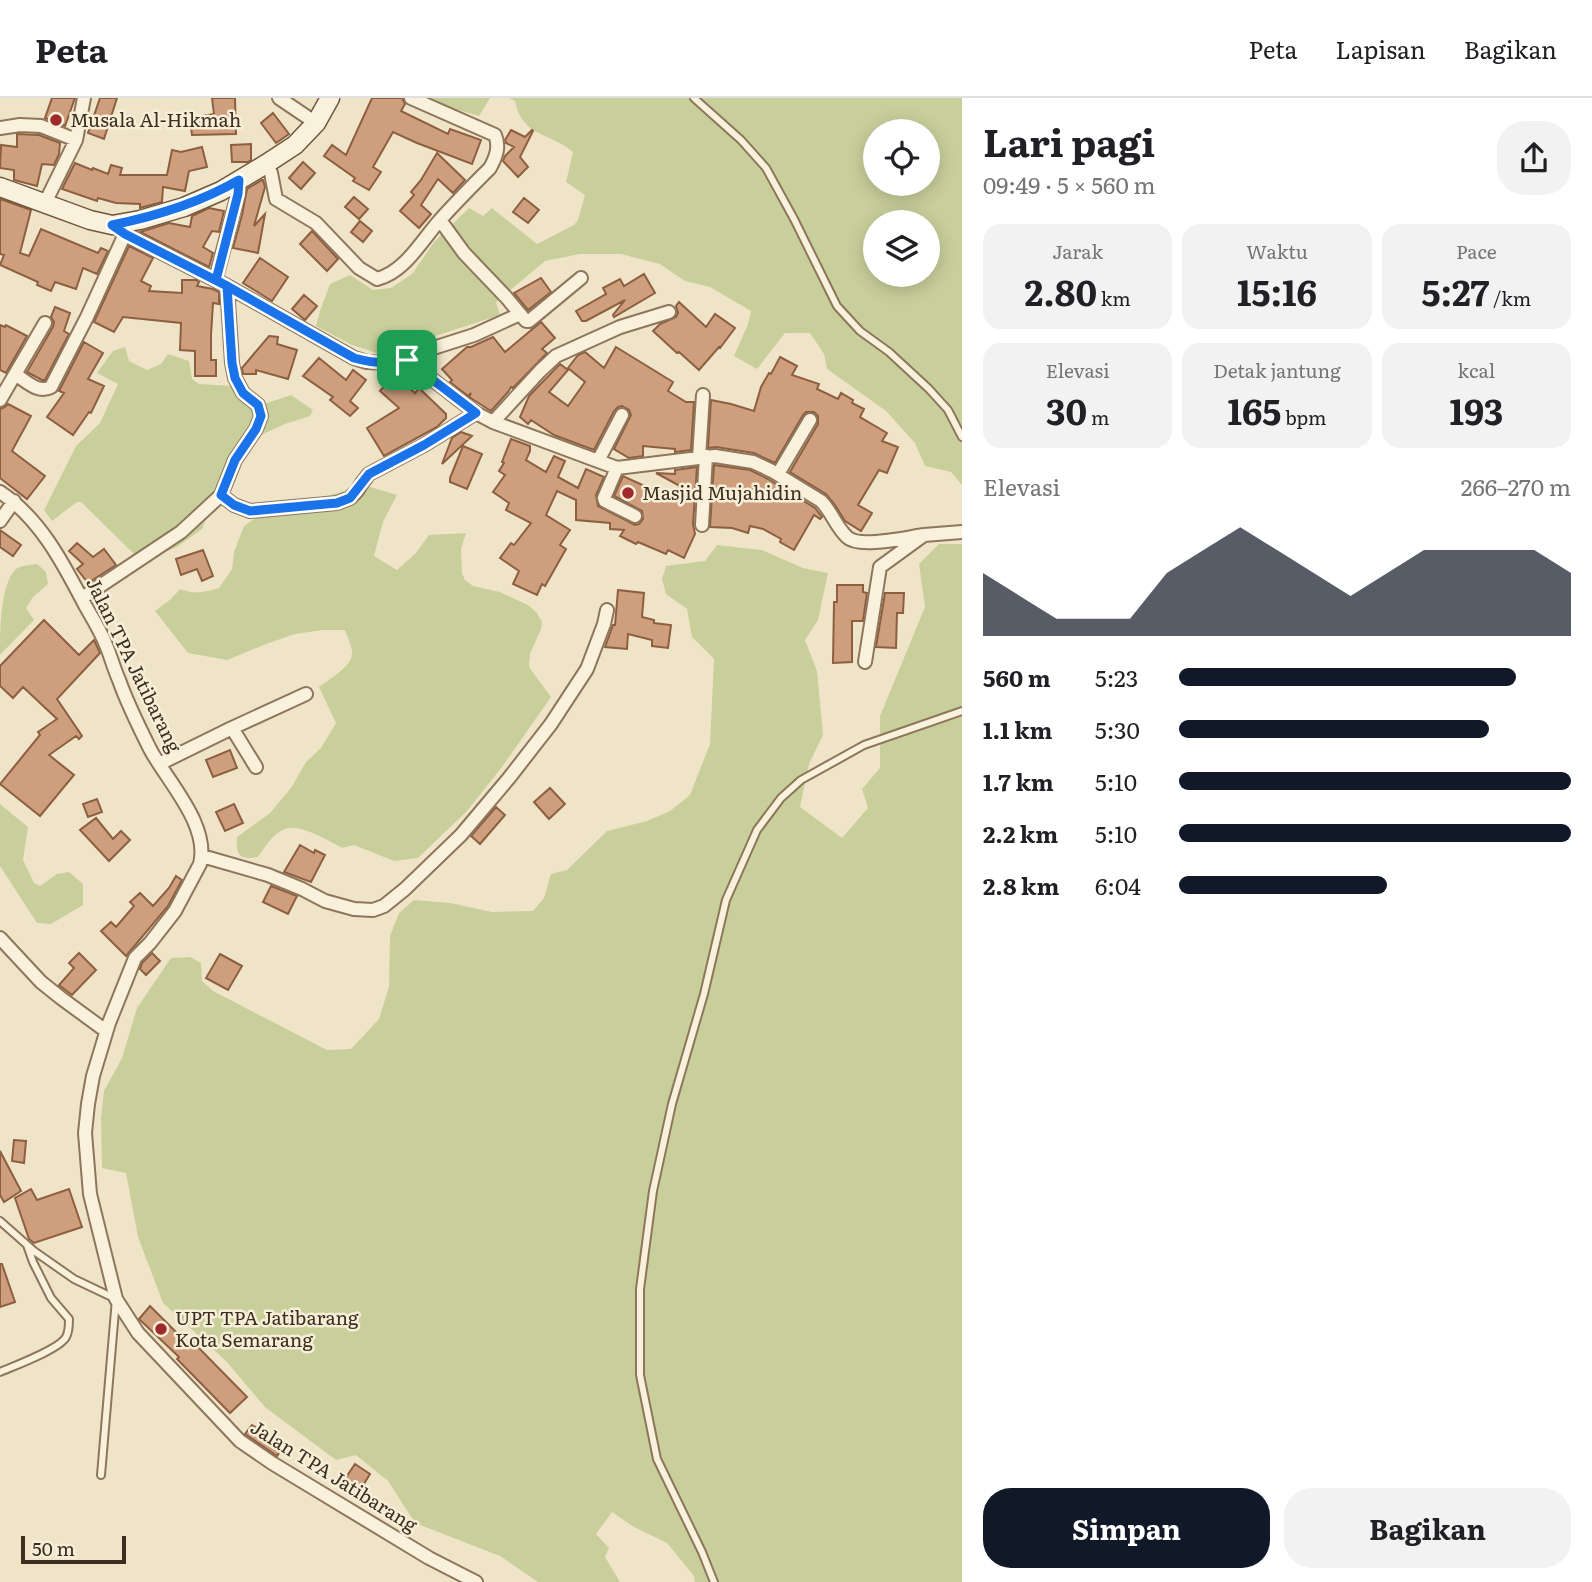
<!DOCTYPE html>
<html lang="id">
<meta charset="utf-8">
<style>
body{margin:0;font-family:Literata,serif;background:#f2f2f2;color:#202124;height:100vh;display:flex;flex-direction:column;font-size:26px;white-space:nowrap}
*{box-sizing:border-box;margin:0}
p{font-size:23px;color:#757577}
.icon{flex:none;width:38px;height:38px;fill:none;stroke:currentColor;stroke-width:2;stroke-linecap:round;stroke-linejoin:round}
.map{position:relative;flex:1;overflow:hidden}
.panel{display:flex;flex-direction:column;background:#fff;width:630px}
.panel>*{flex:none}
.controls{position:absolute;left:863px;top:21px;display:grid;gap:14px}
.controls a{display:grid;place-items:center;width:77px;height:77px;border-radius:50%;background:#fff;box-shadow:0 4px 18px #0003;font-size:35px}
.scale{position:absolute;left:21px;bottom:18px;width:105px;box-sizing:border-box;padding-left:7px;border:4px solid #3d2e20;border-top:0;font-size:19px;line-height:24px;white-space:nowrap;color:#3d2e20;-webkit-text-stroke:5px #f7eed8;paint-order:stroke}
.pin{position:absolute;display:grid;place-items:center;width:60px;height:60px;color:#fff;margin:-30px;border-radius:14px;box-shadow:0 4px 10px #0006}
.round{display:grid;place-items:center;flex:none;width:74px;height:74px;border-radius:28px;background:#f2f2f2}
.overview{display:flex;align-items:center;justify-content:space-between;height:119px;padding:0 21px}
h1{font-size:38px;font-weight:700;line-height:52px}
.stats{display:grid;grid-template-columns:repeat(3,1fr);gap:10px;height:119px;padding:7px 21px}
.stats div{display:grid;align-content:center;border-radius:18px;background:#f2f2f2;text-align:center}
.stats b{font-size:35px;font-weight:700}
.stats small{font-size:19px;font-weight:400}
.stats p{font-size:19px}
.chart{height:196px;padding:14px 21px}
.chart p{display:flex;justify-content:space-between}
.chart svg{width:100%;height:126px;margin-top:7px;fill:#111827;opacity:.7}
.cta{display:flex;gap:14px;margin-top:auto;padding:14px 21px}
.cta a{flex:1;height:80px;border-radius:28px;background:#111827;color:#fff;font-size:28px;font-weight:700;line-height:80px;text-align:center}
.cta a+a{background:#f2f2f2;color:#202124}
ul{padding:0 21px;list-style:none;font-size:23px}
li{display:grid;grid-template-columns:112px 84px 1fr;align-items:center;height:52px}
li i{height:18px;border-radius:9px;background:#111827}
header{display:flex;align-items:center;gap:42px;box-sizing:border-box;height:98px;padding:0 35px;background:#fff;border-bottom:2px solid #e0e0e0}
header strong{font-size:33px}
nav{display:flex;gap:38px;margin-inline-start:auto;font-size:24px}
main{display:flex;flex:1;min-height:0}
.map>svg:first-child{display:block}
.green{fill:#c9cf9b;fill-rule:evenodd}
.building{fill:#cf9f7d;stroke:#8d5f41;stroke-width:2}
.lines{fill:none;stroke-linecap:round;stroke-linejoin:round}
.service-casing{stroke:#8d765c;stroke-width:10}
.minor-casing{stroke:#8d765c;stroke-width:16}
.secondary-casing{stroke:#6f573f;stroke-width:21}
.service{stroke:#faf1dc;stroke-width:6}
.minor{stroke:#faf1dc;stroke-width:12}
.secondary{stroke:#faf1dc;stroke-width:18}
.route-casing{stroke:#fff;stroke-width:14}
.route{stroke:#1a73e8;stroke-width:9}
.poi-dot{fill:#9e2a2b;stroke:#f7eed8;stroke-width:2.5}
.labels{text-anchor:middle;stroke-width:5;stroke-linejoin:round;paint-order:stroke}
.poi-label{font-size:19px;fill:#3d2e20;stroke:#f7eed8;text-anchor:start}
.street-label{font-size:19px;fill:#3d2e20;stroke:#f7eed8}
</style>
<header>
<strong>Peta</strong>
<nav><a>Peta</a><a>Lapisan</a><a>Bagikan</a></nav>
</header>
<main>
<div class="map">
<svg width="962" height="1484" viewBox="0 0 962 1484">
<rect width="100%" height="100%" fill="#f0e4c8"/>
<path class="green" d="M424,0H490L479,18L430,4Z
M509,0H962V387L951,374L925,368L915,345L886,313L827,271L824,256L810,235H785L757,271L734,258L748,226L751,213L710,189L685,183L660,166L621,156H580L545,163L496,204L500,217L432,239L406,253L383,257L352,247L316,228L320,213L330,186L350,177L373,192L391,190L412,176L435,143L469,110L483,118L492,110L537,146L574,127L578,122L585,97L566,84L573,54C549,34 522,39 515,3ZM875,33H928V86H875ZM875,124H928V177H875Z
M125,249L129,263L147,272L161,266L168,256L189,263L192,281L199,286L234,288L264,306L291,297L313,312L310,318L285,326L244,345L232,353L202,431L177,449L165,454L134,456L81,404H77L52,423L44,412L76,348L100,325L118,286L97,275L113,253Z
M357,385L397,397L383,424L374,458L397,472L416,455L429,437L466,435L461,451L462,475L465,482L473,488L500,494L528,507L537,515L542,524L541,531L530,556L529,569L551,599L502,669L467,713L418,760L394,763L354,747L342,750C329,743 299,725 285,731C273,735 265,749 258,759C239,762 236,758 237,739L270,715L291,690L306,664L321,650L336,625L319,589C329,581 354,568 352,553C351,546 347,538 345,532H323L295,536L266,546L227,562L188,555L155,513L171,501L180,491C194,497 205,494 219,490L232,471L234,454L244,428L263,415L325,399L344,393Z
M939,446H962V1484H695L694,1478L667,1445L634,1429L612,1414L596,1436L609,1450L605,1459L620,1484H538L500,1458L415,1425L388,1383L356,1357L336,1362L265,1309L226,1263L163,1205L138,1139L126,1075L102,1070L101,1020L104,993L122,960L137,910L171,860L190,859L201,865L202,883L213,893L327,952L351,951L379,921L389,889L390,838L399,815L414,802L450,805L492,814L533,813L544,800L551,776L567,772L607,733L647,723L670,713L690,697L710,646L714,561L692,539L687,511L666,496L662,481L666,468L705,463L717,447L762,452L803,470L828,475L818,522L805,542L817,573L823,637L809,666L800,709L842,740L868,710L862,691L880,670V618L925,509L919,466Z
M37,466L46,474L48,486L33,499L26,510L34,522L0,557C0,533 0,486 16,471C22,467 30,467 37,466Z
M0,706L28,729L23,762L34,785L40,788L57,776L69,774L83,786V807L51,826L37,825L0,768Z"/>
<path class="building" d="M52,0H75L65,28L45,20Z
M100,0H117L104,41L88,35Z
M212,0H235L236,36L192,37L190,20L214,16Z
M372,0H402L405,6L401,13L448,36L450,31L481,42L472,66L417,45L393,34L373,69L381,74L369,92L353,83L355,80L324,58L332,47L346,57Z
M273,15L289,36L276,45L261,25Z
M511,32L525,39L532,32L533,33L520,59L528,69L518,79L503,63L505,58L514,49L506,45L505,42Z
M17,36L39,37L60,45L59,56L54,67L42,66L37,88L14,82V72L0,70L1,47L17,49Z
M251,46V62L248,64H232L231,47Z
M202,49L207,69L189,73L185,93L163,89L162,104L140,110V106L116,105L98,100L97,103L62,91L75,65L92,72L93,70L108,76L111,67L122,70L120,77H167L172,52L181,54Z
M437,55L465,82L453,95L438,81L421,107L431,116L419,130L400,113L414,97L411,94L421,82Z
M303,64L315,75L301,91L289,80Z
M262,82H263L265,89L254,128L265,116L258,155L233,150L242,117L247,91Z
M354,99L368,111L359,121L345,109Z
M524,100L539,112L528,125L513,114Z
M0,101L31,112L20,155L29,158L41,131L98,155L101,150L108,153L97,176L83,170L76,191L55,184L51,193L37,187L38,184L0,167L4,157L0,156Z
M209,110L224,113L219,134L212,133L203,149L213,155L209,169L140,134L169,125L190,129L192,118Z
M360,123L372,133L363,144L351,134Z
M312,133L338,161L327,173L300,146Z
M129,148L153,160L141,183L151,188L149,193L182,195V182H196L199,184L197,188L213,191L219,194V206L213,205L211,237V262H216V278H195V253L180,252L181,225L123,219L114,234L94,224Z
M260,160L288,179L272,203L243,185Z
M644,176L655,195L614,219L613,217L625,202L586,223H582L576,213L606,196L603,190L620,181L624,188Z
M541,180L551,194L528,212L514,195Z
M304,197L317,208L305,222L292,211Z
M679,204L706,229L715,216L735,230L720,250L719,249L699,272L679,254L677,255L653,233L660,226L676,219L678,215L676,208Z
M55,209L70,215L64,233L69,236L45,282H42L27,274L53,229L54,224L51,219Z
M541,224L555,240L542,251L547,255L513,290L511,289L508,294L491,313L469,299L471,295L468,298L450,284L452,282L442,271L467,249H471L493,239L505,254Z
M0,227L5,229L6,227L27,238L6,275L0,272Z
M269,238L278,239L277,246L297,252L288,281L256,272V276H243L242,270Z
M84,244L103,255L88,281L104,288L91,315L89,314L73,337L47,319L64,295L59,293Z
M616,249L673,284L668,293L686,304H694L691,352L675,354V351L643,348V358L629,360L614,351L631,317L629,312L622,308L618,309L614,313L594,352L554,337L531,322L528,326L520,319L529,298L560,266L568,272L549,294L568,308L585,284L568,270L578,257L585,254L604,270Z
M780,259L797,268L792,277L819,286L817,291L838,301L841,295L853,302L852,305L864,311L860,319L887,335L882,343L898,349L887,375L879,372L858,407L872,415L861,433L845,423L835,407L826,396L790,374L818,326V318L814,314H806L803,317L775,365L754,355L716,349L708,350L711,302L731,306L754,313L761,289L769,275L771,276Z
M319,260L346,282L353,272L366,282L350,303L358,310L350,318L330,302L333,299L303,278Z
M394,277L415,295L419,290L446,316V320L437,329L384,358L367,330L399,310L380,293Z
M8,306L31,318L12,353L45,378L27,401L0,380V311L5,309Z
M461,334L472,338L442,366L452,340Z
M511,341L530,348V353L526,362L546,374L554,358L565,363L558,379L578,390L586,371L604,379L596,397L598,408L635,427L639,426L643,421L642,413L614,398L623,378L673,401L680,388L656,375L675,376V372L697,369L693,426L695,436L684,460L668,452L666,456L638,444L636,446L620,438L624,432L610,431V425L576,422V402L557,393L546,417L570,432L560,447L566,451L545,488L542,486L537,497L513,486L519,473L500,460L511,445L514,447L531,425L506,412L509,405L493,394L505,377L499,373L504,365L502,364Z
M463,348L482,356L467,391L450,384V380Z
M714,367L750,372L768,381L815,410L822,419L820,421L814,417L794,452L780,444L781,441L763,431L750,428L748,435L732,430L710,429Z
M0,432L21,447L13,458L0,449Z
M77,445L93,459L104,451L116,467L88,485L77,471L83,466L69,453Z
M203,452L213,478L202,483L197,471L181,477L176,461Z
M837,487H863V494L867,495L863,523H852V564L833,565L834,504H837Z
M618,492L644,495L642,519L654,522V525L671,527L668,550L652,548V542L628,536L627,551L605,549L613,527H615Z
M885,495H904L903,515H897L896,550L876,549Z
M44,522L79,557L94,542L100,555L57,601L82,638L79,641L76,638L49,657L74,677L40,718L0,686L40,637L38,634L57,621L23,589L13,600L0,588V568Z
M230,652L237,670L213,679L206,662Z
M550,690L565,706L549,721L534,704Z
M97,701L102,714L88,719L83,706Z
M234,706L243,725L225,733L216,714Z
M496,709L505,717L480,746L471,738Z
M96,720L113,741L121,733L130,742L109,763L80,732Z
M300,747L314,755L315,752L325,757L311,784L284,774Z
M176,778L182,782L168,808L126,858L101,833L111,824L116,829L134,808L130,804L140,795L153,808L169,790Z
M271,788L297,798L288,816L263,804Z
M79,855L96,872L72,897L59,887L74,870L69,865Z
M152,855L160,863L146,877L140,871L142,865Z
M220,856L242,868L228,892L206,880Z
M14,1042L26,1043L24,1065L12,1063Z
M0,1053L21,1093L4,1104L0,1097Z
M31,1091L37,1102L69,1091L82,1129L34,1145L29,1141L15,1100Z
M0,1166H2L15,1204L0,1209Z
M150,1208L190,1248L194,1245L247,1299L230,1315L177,1261L179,1259L139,1221Z
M252,1327L285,1346L277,1358L245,1336Z
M355,1366L370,1376L359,1394L343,1384Z"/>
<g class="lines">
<defs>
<path id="service" d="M694,0L741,42L766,70L794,121L837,208L860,233L889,254L929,291L948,312L962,339
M0,1123L34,1153L74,1181L116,1201L101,1377
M0,1274C14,1268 60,1251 66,1239C69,1234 69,1227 69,1221L51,1200L33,1164L27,1147
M714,1484L702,1454L657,1361L640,1277V1191L653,1093L672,1006L704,896L726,802L757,732L781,700L801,682L864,647L962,613"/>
<path id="minor" d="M279,0L316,25
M0,30L20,27L41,28L76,42
M266,66L271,75L276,101L316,125L359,170L377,181C405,174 422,142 440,122C456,104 473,87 490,70C496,59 500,49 495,37L411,0
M45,105L76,42L84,0
M440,122L464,155L506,199L526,223H529L581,180
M112,127L125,136L227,188L354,260L367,264L388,265L407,262L424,253L474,237L520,216
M214,181L217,176L238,96L239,82
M407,262L476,315L493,324L617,370L715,358L753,364L772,373L821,403C832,414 836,429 847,439C859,451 908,439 924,437
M15,276C26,283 38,296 51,289L87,219L125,136
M0,302L45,225
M493,324L540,273L556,258L620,229L669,214
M699,360L703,297
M598,363L622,317
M617,370L604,400L605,403L635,418
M778,376L810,322
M0,394C41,421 64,467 86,509C93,521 101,534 106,547C111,559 114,571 119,582C127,605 139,629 150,651C167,683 210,727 200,766L175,813L150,845L135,860L109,925L93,978L88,1006L85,1035L90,1096L116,1201L138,1235L240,1343L272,1365L429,1460L476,1484
M221,397L234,407L250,413L337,405L350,400L357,393L362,385L369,376L424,347L476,315
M0,423L14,403
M702,427L706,358
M82,500L181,434L221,397L235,362L256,331L261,318L258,307L243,295L235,280L232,265L227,188
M865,564L880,469L924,437L962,434
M232,630L256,669
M159,666L232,630L306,596
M202,758L268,777L302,791L325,803L354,811L373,812L384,808L405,791L461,737L509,680L551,626L587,571L604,526L607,512
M0,840L41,884L61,900L106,933"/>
<path id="secondary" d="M0,89L90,122L112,127L140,122L184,109L221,93L266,66L295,47L316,25L330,0"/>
</defs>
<use href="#service" class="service-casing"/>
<use href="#minor" class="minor-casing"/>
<use href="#secondary" class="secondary-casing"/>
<use href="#service" class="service"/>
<use href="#minor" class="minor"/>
<use href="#secondary" class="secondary"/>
</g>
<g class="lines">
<defs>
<path id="route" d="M407,262C389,267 372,265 354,260L227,188L125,136L112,127C157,118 199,105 239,82L238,96L217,178L214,181L227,188L232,265L235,280L243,295L258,307L261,318L256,331L235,362L221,397L234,407L250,413L337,405L350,400L369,376L424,347L476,315L407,262"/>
</defs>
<use href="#route" class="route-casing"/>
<use href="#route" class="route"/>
</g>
<g class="poi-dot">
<circle cx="56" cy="22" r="7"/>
<circle cx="628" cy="395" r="7"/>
<circle cx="161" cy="1231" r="7"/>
</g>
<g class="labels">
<g class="poi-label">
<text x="70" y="29">Musala Al-Hikmah</text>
<text x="642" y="402">Masjid Mujahidin</text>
<text x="175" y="1227">UPT TPA Jatibarang<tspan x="175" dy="22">Kota Semarang</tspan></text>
</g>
<g class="street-label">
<text transform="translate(134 567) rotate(64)" y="7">Jalan TPA Jatibarang</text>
<text transform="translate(334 1378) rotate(32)" y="7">Jalan TPA Jatibarang</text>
</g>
</g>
</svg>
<div class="controls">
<a><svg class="icon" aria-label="locate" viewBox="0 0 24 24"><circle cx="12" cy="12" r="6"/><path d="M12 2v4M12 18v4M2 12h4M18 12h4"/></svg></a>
<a><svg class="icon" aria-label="layers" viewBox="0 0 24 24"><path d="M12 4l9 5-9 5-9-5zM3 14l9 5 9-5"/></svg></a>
</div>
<div class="scale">50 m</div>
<div class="pin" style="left:407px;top:262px;background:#1e9e55"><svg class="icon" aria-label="arrive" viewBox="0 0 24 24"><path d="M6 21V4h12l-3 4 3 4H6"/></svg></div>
</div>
<section class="panel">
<div class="overview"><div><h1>Lari pagi</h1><p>09:49 · 5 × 560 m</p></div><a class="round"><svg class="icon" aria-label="share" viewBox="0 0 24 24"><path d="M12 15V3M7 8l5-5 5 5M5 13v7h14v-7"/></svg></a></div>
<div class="stats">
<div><p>Jarak</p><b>2.80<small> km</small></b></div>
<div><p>Waktu</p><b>15:16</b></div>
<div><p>Pace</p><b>5:27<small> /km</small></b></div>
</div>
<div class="stats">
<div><p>Elevasi</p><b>30<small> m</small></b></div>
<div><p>Detak jantung</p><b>165<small> bpm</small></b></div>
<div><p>kcal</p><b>193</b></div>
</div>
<div class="chart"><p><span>Elevasi</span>266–270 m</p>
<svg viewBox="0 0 160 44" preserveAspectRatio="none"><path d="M0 44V22L10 30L20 38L30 38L40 38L50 22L60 14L70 6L80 14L90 22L100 30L110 22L120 14L130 14L140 14L150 14L160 22V44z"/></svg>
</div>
<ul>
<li><b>560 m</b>5:23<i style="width:86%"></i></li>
<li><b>1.1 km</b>5:30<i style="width:79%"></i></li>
<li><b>1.7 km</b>5:10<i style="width:100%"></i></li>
<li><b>2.2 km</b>5:10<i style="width:100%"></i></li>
<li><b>2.8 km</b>6:04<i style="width:53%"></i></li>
</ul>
<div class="cta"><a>Simpan</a><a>Bagikan</a></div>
</section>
</main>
